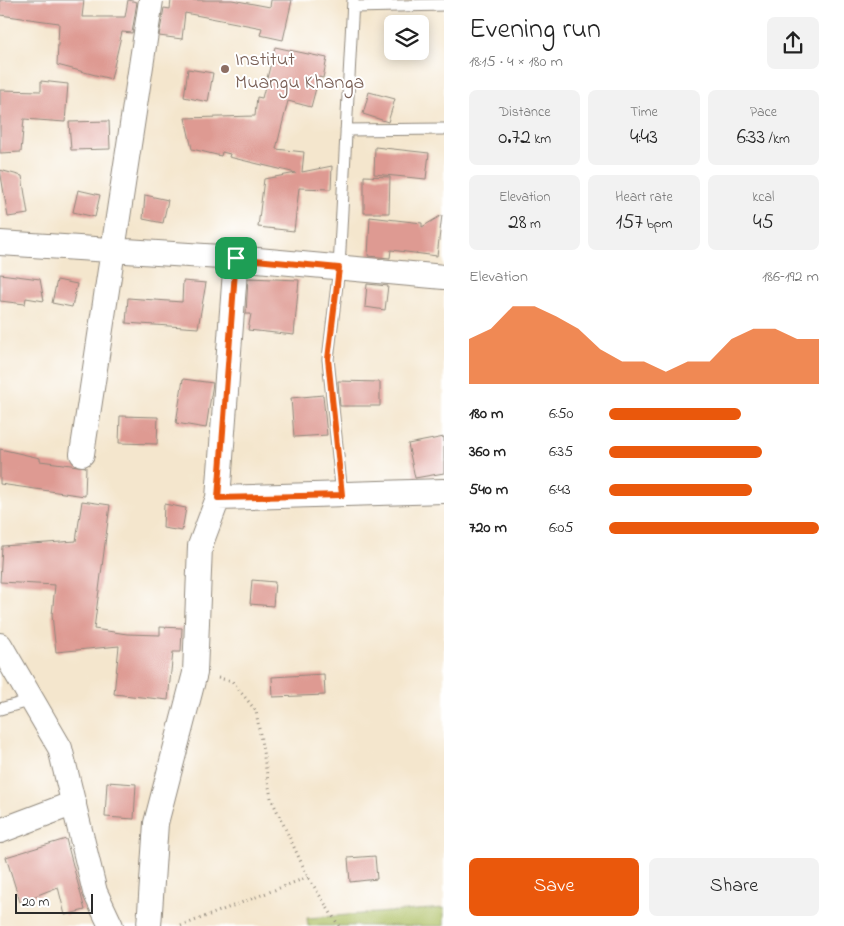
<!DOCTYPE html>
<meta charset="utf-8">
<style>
body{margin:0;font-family:"Indie Flower",sans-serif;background:#f2f2f2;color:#222;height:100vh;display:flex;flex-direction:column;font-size:19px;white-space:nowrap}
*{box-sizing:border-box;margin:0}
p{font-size:16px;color:#767676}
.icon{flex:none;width:28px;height:28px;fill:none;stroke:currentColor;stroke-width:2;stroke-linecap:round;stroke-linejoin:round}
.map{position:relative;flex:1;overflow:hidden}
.sheet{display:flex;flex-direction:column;background:#fff;width:400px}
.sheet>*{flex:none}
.tools{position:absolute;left:384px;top:15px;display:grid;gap:10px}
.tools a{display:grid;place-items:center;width:45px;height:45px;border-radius:8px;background:#fff;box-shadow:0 2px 12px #0003;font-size:25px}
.scale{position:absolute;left:15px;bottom:12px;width:78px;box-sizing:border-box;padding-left:5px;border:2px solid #2b2b2b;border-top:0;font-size:14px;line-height:18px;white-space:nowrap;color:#2b2b2b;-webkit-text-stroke:4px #fff;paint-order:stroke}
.pin{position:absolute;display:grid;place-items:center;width:42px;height:42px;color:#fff;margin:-21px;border-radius:10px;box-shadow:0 2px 8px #0006}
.round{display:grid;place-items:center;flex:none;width:52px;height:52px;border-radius:8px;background:#f2f2f2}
.overview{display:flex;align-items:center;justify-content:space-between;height:85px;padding:0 25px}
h1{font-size:28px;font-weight:600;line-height:38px}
.figures{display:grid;grid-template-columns:repeat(3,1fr);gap:8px;height:85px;padding:5px 25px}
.figures div{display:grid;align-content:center;border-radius:8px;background:#f2f2f2;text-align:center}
.figures b{font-size:21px;font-weight:600}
.figures small{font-size:14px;font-weight:400}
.figures p{font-size:14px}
.chart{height:140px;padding:10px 25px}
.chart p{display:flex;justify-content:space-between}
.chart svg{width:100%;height:90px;margin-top:5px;fill:#ea580c;opacity:.7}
.button{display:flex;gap:10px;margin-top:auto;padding:10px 25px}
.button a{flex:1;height:58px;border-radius:8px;background:#ea580c;color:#fff;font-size:20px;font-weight:600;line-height:58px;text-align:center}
.button a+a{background:#f2f2f2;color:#222}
ul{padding:0 25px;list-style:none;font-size:16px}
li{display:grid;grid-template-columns:80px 60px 1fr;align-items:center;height:38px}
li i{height:12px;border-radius:6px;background:#ea580c}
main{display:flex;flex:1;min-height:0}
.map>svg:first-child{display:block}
.green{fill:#adbf63;stroke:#6c7547}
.building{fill:#de9a92}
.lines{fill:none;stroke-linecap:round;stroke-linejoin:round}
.lane-casing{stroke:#90887c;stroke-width:13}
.street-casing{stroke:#90887c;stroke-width:26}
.path{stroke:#90887c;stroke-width:3;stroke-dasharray:1 4;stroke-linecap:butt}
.lane{stroke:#fff;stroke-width:11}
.street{stroke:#fff;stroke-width:24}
.route-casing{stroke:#fff;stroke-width:10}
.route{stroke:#ea580c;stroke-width:6}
.education-dot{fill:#8d6e63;stroke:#fff;stroke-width:2}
.labels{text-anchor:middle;stroke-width:4;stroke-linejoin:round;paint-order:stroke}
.education-label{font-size:20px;fill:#785e54;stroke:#fff;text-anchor:start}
</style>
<main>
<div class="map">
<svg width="444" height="926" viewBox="0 0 444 926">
<rect width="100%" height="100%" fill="#fff"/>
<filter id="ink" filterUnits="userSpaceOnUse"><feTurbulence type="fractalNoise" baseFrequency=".02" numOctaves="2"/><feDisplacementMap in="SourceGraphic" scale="10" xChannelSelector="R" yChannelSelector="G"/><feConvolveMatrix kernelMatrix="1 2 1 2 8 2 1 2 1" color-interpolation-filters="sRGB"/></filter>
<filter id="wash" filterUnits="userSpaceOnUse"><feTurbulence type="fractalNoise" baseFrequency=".0096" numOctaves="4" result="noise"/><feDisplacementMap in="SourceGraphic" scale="20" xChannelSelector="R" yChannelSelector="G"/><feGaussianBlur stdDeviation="1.12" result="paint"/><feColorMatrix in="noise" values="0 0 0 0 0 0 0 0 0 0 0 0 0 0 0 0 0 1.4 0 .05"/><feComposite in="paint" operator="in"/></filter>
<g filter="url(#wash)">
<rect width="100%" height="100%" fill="#f4e6cd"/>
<path class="green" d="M444,908V926H308L307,918Z"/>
<g id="blocks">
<path class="building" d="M0,0H84L82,17H125L128,0L137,2L132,33L122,32L111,79L57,65L59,23L0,15Z
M171,0H232L270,7L271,0H292L283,40L260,35L262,28L185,13L182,39L159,36L164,8L170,9Z
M275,47L327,58L323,78L319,77L311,107L288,101L276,149L304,152L302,172L332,166L331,189L299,188L294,231L258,227L264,179L296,173L229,157L230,154L222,152L221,156L192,149L185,118L255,116L257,97L262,98Z
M188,69L213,73L208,102L184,97Z
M41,81L68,84L65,122L24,119L21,152L0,153V90L41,91Z
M369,92L395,99L388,122L363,114Z
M109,121L110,149L71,150L69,122Z
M375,147L429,153L426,179L374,174Z
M0,170L22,176L28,214L8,217Z
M364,176L390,177L389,213H364Z
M78,190L100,195L95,217L73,212Z
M145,195L168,200L163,223L143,219Z
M442,215L437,256L391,250L390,258L368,256L370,217L422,223V227Z
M0,274L40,279L44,301L26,298L25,304L0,301Z
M248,278L299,280L294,335L248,330L251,314H246Z
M57,280L77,284L72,307L52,303Z
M183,281L206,283L198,328L126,323L128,298L182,302Z
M367,284L388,286L385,310L365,307Z
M183,379L213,383L206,428L176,423Z
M338,381L380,382V406H340Z
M323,395L327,435L294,437L291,398Z
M120,416L158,417L157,444L119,443Z
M444,437V473L415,478L408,444Z
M0,449L40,458V461L86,467L85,496L0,484Z
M82,501L110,505L94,629L127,634L160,635V627L182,628L181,652H173L168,700L114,694L119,646L56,652L52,615L55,585L0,582L2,546L76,541Z
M164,504L186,508L182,531L163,528Z
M252,580L275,582L273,606L250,604Z
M324,674L325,695L273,697L272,677Z
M107,782L136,784L134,819L105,817Z
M66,839L85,910L65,915L58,887L20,902L6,857Z
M375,856L377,879L350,882L348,858Z"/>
</g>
</g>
<g filter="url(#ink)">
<use href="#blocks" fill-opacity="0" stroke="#90887c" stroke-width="1"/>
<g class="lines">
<defs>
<path id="lane" d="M353,7L444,5
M346,130L444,129
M342,495L328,359L339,268L353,0
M0,709L32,700"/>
<path id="street" d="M0,243L236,258L444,277
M82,454L151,0
M218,498L444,491
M0,645L60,748L95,892L111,926
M0,831L74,803
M149,926L156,823L195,673L200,546L218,498L236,258"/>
</defs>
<use href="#lane" class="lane-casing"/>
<use href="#street" class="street-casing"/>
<path class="path" d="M218,678L232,681L256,711L271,798L308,877L339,926
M181,926L308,877"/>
<use href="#lane" class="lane"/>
<use href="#street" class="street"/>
</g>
</g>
<g class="lines" filter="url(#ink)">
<defs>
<path id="route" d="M236,258L339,268L328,359L342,495L218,498Z"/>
</defs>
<use href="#route" class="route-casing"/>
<use href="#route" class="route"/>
</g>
<circle class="education-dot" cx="225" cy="69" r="5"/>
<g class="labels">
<g class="education-label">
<text x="235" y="65">Institut<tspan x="235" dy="23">Muangu Khanga</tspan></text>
</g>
</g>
</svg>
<div class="tools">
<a><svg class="icon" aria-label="layers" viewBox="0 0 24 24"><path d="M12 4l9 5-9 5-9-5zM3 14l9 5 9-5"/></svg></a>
</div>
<div class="scale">20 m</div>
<div class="pin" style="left:236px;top:258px;background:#1e9e55"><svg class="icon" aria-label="arrive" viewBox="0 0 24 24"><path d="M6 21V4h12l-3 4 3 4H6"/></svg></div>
</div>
<section class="sheet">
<div class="overview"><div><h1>Evening run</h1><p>18:15 · 4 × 180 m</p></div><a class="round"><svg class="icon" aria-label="share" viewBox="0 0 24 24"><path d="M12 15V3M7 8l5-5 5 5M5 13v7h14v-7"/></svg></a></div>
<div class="figures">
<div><p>Distance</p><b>0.72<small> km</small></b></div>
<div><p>Time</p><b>4:43</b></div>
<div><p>Pace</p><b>6:33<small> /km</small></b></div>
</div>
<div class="figures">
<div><p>Elevation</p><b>28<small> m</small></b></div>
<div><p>Heart rate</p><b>157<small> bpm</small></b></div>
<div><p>kcal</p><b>45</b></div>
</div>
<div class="chart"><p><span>Elevation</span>186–192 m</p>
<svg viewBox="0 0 160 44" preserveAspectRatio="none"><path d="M0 44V22L10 17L20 6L30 6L40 11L50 17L60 27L70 33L80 33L90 38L100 33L110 33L120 22L130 17L140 17L150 22L160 22V44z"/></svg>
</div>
<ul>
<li><b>180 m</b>6:50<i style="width:63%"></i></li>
<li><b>360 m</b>6:35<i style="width:73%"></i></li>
<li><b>540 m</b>6:43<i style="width:68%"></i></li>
<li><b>720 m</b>6:05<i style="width:100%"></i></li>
</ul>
<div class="button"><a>Save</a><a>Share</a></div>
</section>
</main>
